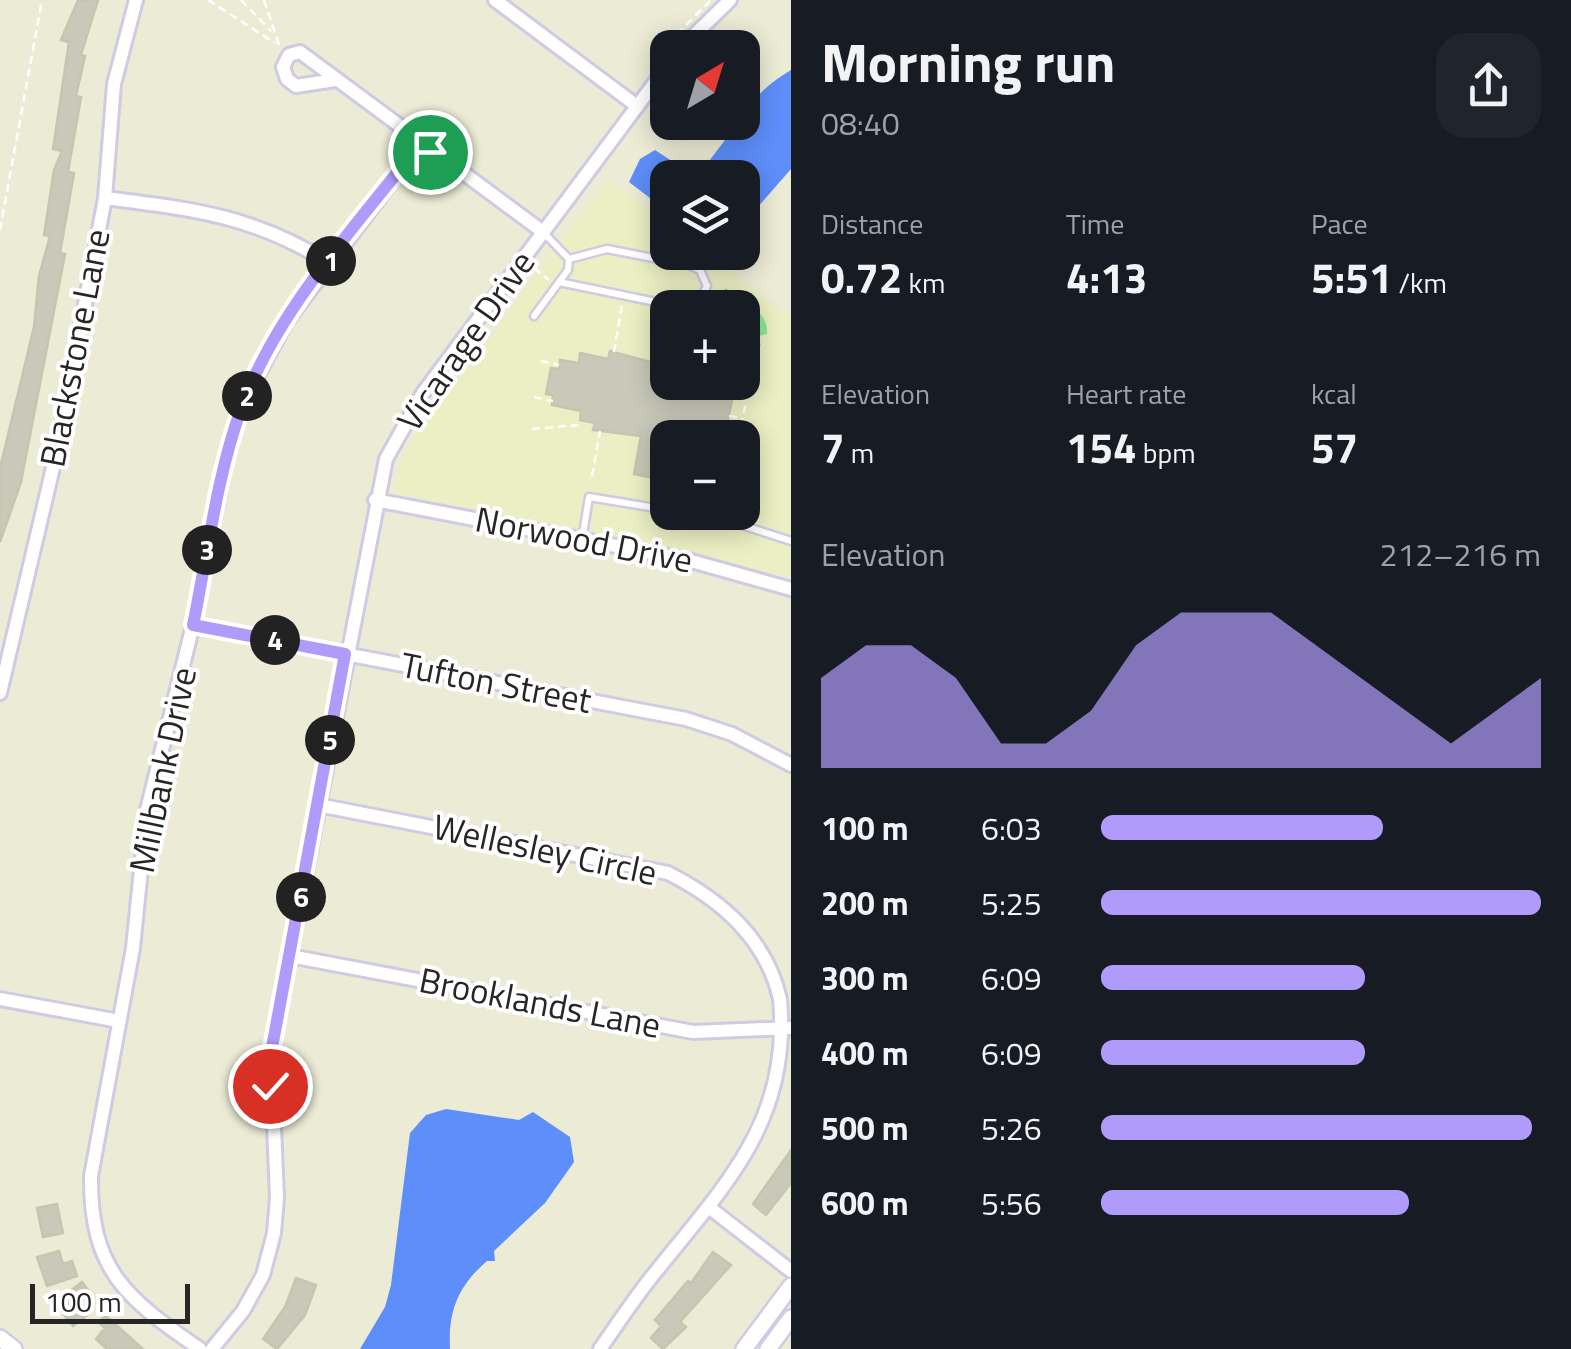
<!DOCTYPE html>
<meta charset="utf-8">
<style>
body{margin:0;font-family:"Titillium Web",sans-serif;background:#20242c;color:#f1f3f6;height:100vh;display:flex;flex-direction:column;font-size:38px;white-space:nowrap}
*{box-sizing:border-box;margin:0}
p{font-size:32px;color:#9ea1a6}
.icon{flex:none;width:55px;height:55px;fill:none;stroke:currentColor;stroke-width:2;stroke-linecap:round;stroke-linejoin:round}
.map{position:relative;flex:1;overflow:hidden}
.side{display:flex;flex-direction:column;background:#171b24;width:780px}
.side>*{flex:none}
.needle{width:65px;rotate:38deg}
.fabs{position:absolute;left:650px;top:30px;display:grid;gap:20px}
.fabs a{display:grid;place-items:center;width:110px;height:110px;border-radius:20px;background:#171b24;box-shadow:0 5px 25px #0003;font-size:50px}
.scale{position:absolute;left:30px;bottom:25px;width:160px;box-sizing:border-box;padding-left:10px;border:5px solid #262626;border-top:0;font-size:28px;line-height:35px;white-space:nowrap;color:#262626;-webkit-text-stroke:8px #fff;paint-order:stroke}
.pin{position:absolute;display:grid;place-items:center;width:85px;height:85px;color:#fff;margin:-42px;border:5px solid #fff;border-radius:50%;box-shadow:0 2px 10px #0007}
.km{position:absolute;width:50px;height:50px;margin:-25px;border-radius:50%;background:#222;color:#fff;font-size:28px;line-height:50px;text-align:center}
.round{display:grid;place-items:center;flex:none;width:105px;height:105px;border-radius:30px;background:#20242c}
.overview{display:flex;align-items:center;justify-content:space-between;height:170px;padding:0 30px}
h1{font-size:55px;font-weight:700;line-height:75px}
.metrics{display:grid;grid-template-columns:repeat(3,1fr);gap:15px;height:170px;padding:10px 30px}
.metrics div{display:grid;align-content:center}
.metrics b{font-size:42px;font-weight:700}
.metrics small{font-size:28px;font-weight:400}
.metrics p{font-size:28px}
.chart{height:280px;padding:20px 30px}
.chart p{display:flex;justify-content:space-between}
.chart svg{width:100%;height:180px;margin-top:10px;fill:#b09bfa;opacity:.7}
ul{padding:0 30px;list-style:none;font-size:32px}
li{display:grid;grid-template-columns:160px 120px 1fr;align-items:center;height:75px}
li i{height:25px;border-radius:12px;background:#b09bfa}
main{display:flex;flex:1;min-height:0}
.map>svg:first-child{display:block}
.education{fill:#ebefc3;fill-rule:evenodd}
.green{fill:#8ce894}
.water{fill:#5d8ef9}
.building{fill:#c8c9b9;stroke:#c4c6b0;stroke-width:2.5}
.lines{fill:none;stroke-linecap:round;stroke-linejoin:round}
.service-casing{stroke:#d0cbe2;stroke-width:11}
.minor-casing{stroke:#d0cbe2;stroke-width:18}
.tertiary-casing{stroke:#d0cbe2;stroke-width:20}
.path{stroke:#fff;stroke-width:2.5;stroke-dasharray:8 5;stroke-linecap:butt}
.service{stroke:#fff;stroke-width:6}
.minor{stroke:#fff;stroke-width:12}
.tertiary{stroke:#fff;stroke-width:15}
.route-casing{stroke:#fff;stroke-width:20}
.route{stroke:#b09bfa;stroke-width:12}
.labels{text-anchor:middle;stroke-width:8;stroke-linejoin:round;paint-order:stroke}
.street-label{font-size:35px;fill:#262626;stroke:#fff}
</style>
<main>
<div class="map">
<svg width="791" height="1349" viewBox="0 0 791 1349">
<rect width="100%" height="100%" fill="#ebebd6"/>
<path class="education" d="M607,179L667,224L668,252L705,253L791,317V577L392,492L408,447ZM668,308H742V382H668ZM668,438H742V512H668Z"/>
<path class="green" d="M726,288C742,302 769,310 767,334L758,336L761,345L743,356L742,308L706,307Z"/>
<path class="water" d="M791,70V169L743,224L742,178H668L667,211L629,182L640,159L655,150L690,173L703,169L738,123L742,122C747,101 772,81 791,70Z
M446,1109L519,1120L533,1112L570,1137L574,1162L545,1203L494,1251L495,1261H487C458,1286 448,1311 450,1349H360L385,1307L391,1285L410,1133L426,1115Z"/>
<path class="building" d="M78,0H98L81,55L85,56L76,96L81,97L68,172L74,173L60,253L65,254L21,482L0,542V468L34,327L39,276L50,236L44,235L54,170L62,151L53,149L69,42L61,40Z
M663,316H668V382H693L692,386L733,394L725,435L684,427L683,438H668V481L634,474L641,436L593,430L595,423L580,420L581,411L552,405L553,395L546,394L551,368L559,369L560,360L579,363L580,353L608,359L610,351L654,363Z
M791,1150V1183L766,1215L753,1204Z
M57,1204L63,1233L43,1237L37,1208Z
M59,1251L63,1264L72,1261L77,1276L47,1286L37,1257Z
M713,1252L731,1265L680,1322L686,1327L663,1349L651,1338L661,1326L655,1320L688,1281L691,1283Z
M296,1278L316,1285L305,1315L277,1349L263,1339L285,1307Z
M82,1282L91,1294L81,1302L90,1313L73,1326L54,1303Z
M106,1316L143,1349H107L96,1339L105,1328L98,1322Z"/>
<g class="lines">
<defs>
<path id="service" d="M569,259L607,249L689,265L700,270L707,286L697,305L687,308
M559,282L685,308
M534,316L568,270L569,259L543,232
M680,512L726,520L791,541
M582,540L589,497L668,510"/>
<path id="minor" d="M495,0L637,106
M681,48L730,0
M335,80L296,86L287,79L283,67L289,55L300,52L543,232
M105,198C191,209 253,215 329,263
M375,500L684,559L791,589
M193,625L686,719L732,734L791,765
M0,693L59,442L105,198L114,84L136,0
M318,805L668,873C721,900 766,938 780,999C791,1119 727,1183 658,1269C637,1294 619,1322 600,1349
M290,956L693,1032L791,1028
M0,999L119,1021
M710,1208L791,1271
M200,1349C127,1299 90,1271 91,1176L133,948L147,810L193,625L228,449L242,405L286,322L420,144
M212,1349L243,1311L263,1275L274,1233L277,1198L271,1053L386,459L423,393L668,65"/>
<path id="tertiary" d="M0,1338L14,1349
M744,1349L791,1286
M768,1349L791,1318"/>
</defs>
<use href="#service" class="service-casing"/>
<use href="#minor" class="minor-casing"/>
<use href="#tertiary" class="tertiary-casing"/>
<path class="path" d="M208,0L275,43
M241,0L271,31
M264,0L280,48
M677,34L711,0
M658,58L669,44
M0,230L42,0
M534,268L549,280
M614,352L622,305
M541,361L559,365
M735,382L746,403L738,438
M534,397L553,401
M729,416L742,418
M532,429L579,425
M592,476L600,431"/>
<use href="#service" class="service"/>
<use href="#minor" class="minor"/>
<use href="#tertiary" class="tertiary"/>
</g>
<g class="lines">
<defs>
<path id="route" d="M270,1086L271,1053L345,654L193,625C208,553 216,479 241,409C276,311 357,225 420,144L430,152"/>
</defs>
<use href="#route" class="route-casing"/>
<use href="#route" class="route"/>
</g>
<g class="labels">
<g class="street-label">
<text transform="translate(466 341) rotate(-55)" y="12">Vicarage Drive</text>
<text transform="translate(75 348) rotate(-79)" y="12">Blackstone Lane</text>
<text transform="translate(584 540) rotate(11)" y="12">Norwood Drive</text>
<text transform="translate(496 683) rotate(11)" y="12">Tufton Street</text>
<text transform="translate(163 770) rotate(-78)" y="12">Millbank Drive</text>
<text transform="translate(545 850) rotate(12)" y="12">Wellesley Circle</text>
<text transform="translate(540 1003) rotate(11)" y="12">Brooklands Lane</text>
</g>
</g>
</svg>
<div class="fabs">
<a><svg class="needle" viewBox="-14 -14 28 28"><path d="M0-13l5 13h-10z" fill="#e53935"/><path d="M0 13l5-13h-10z" fill="#9ea1a6"/></svg></a>
<a><svg class="icon" aria-label="layers" viewBox="0 0 24 24"><path d="M12 4l9 5-9 5-9-5zM3 14l9 5 9-5"/></svg></a>
<a>+</a>
<a>−</a>
</div>
<div class="scale">100 m</div>
<div class="pin" style="left:430px;top:152px;background:#1e9e55"><svg class="icon" aria-label="arrive" viewBox="0 0 24 24"><path d="M6 21V4h12l-3 4 3 4H6"/></svg></div>
<div class="pin" style="left:270px;top:1086px;background:#d93025"><svg class="icon" aria-label="check" viewBox="0 0 24 24"><path d="M5 12l5 5 9-10"/></svg></div>
<b class="km" style="left:331px;top:261px">1</b>
<b class="km" style="left:247px;top:396px">2</b>
<b class="km" style="left:207px;top:550px">3</b>
<b class="km" style="left:275px;top:640px">4</b>
<b class="km" style="left:330px;top:740px">5</b>
<b class="km" style="left:301px;top:897px">6</b>
</div>
<section class="side">
<div class="overview"><div><h1>Morning run</h1><p>08:40</p></div><a class="round"><svg class="icon" aria-label="share" viewBox="0 0 24 24"><path d="M12 15V3M7 8l5-5 5 5M5 13v7h14v-7"/></svg></a></div>
<div class="metrics">
<div><p>Distance</p><b>0.72<small> km</small></b></div>
<div><p>Time</p><b>4:13</b></div>
<div><p>Pace</p><b>5:51<small> /km</small></b></div>
</div>
<div class="metrics">
<div><p>Elevation</p><b>7<small> m</small></b></div>
<div><p>Heart rate</p><b>154<small> bpm</small></b></div>
<div><p>kcal</p><b>57</b></div>
</div>
<div class="chart"><p><span>Elevation</span>212–216 m</p>
<svg viewBox="0 0 160 44" preserveAspectRatio="none"><path d="M0 44V22L10 14L20 14L30 22L40 38L50 38L60 30L70 14L80 6L90 6L100 6L110 14L120 22L130 30L140 38L150 30L160 22V44z"/></svg>
</div>
<ul>
<li><b>100 m</b>6:03<i style="width:64%"></i></li>
<li><b>200 m</b>5:25<i style="width:100%"></i></li>
<li><b>300 m</b>6:09<i style="width:60%"></i></li>
<li><b>400 m</b>6:09<i style="width:60%"></i></li>
<li><b>500 m</b>5:26<i style="width:98%"></i></li>
<li><b>600 m</b>5:56<i style="width:70%"></i></li>
</ul>
</section>
</main>
